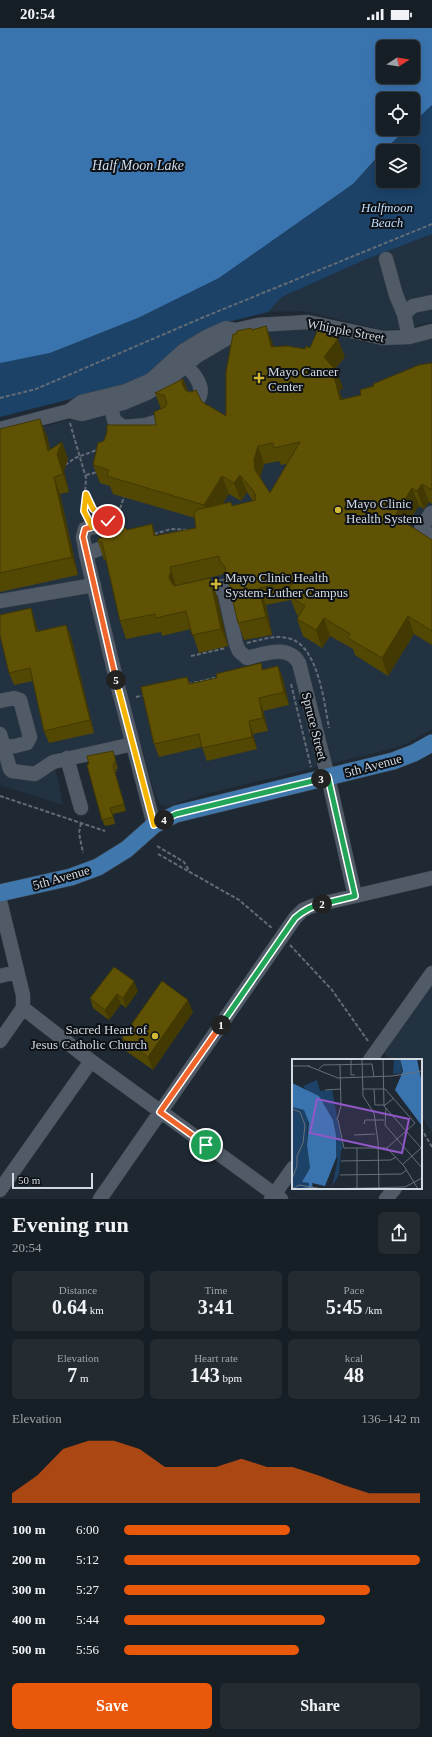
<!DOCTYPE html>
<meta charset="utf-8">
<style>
body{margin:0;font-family:Georgia,serif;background:#242c32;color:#f1f3f6;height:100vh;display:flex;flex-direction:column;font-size:15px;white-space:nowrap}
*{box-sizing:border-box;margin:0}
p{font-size:13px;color:#9ea2a7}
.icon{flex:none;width:22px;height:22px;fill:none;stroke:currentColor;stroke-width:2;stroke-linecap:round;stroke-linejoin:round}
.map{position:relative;height:1171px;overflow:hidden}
.panel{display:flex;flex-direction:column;background:#171f26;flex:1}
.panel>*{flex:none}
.needle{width:26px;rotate:78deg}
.tools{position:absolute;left:376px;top:12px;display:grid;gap:8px}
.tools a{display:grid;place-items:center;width:44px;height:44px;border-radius:6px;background:#171f26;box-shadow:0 2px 10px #0003,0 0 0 1px #363d43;font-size:20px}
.scale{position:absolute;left:12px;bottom:10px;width:81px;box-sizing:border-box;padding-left:4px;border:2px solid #d2d9e0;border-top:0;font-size:11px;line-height:14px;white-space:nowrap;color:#d2d9e0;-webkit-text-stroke:3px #0d1116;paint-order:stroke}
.pin{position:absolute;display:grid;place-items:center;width:34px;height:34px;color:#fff;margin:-17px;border:2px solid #fff;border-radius:50%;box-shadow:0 1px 4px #0007}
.km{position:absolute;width:20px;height:20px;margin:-10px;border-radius:50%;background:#222;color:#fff;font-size:11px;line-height:20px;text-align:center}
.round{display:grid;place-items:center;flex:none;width:42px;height:42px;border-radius:6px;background:#242c32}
.overview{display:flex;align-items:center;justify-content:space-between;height:68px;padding:0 12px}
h1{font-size:22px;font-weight:600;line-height:30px}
.stats{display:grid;grid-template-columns:repeat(3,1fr);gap:6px;height:68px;padding:4px 12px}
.stats div{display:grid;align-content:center;border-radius:6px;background:#242c32;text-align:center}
.stats b{font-size:20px;font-weight:600}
.stats small{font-size:11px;font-weight:400}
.stats p{font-size:11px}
.chart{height:112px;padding:8px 12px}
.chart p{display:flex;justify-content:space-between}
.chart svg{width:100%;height:72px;margin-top:4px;fill:#ea580c;opacity:.7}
.action{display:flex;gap:8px;margin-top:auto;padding:8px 12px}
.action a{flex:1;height:46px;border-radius:6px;background:#ea580c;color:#fff;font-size:16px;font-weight:600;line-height:46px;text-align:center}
.action a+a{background:#242c32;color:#f1f3f6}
ul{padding:0 12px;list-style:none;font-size:13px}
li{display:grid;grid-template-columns:64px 48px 1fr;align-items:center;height:30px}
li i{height:10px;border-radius:5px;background:#ea580c}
.status{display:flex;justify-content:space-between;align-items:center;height:28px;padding:0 20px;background:#171f26;direction:ltr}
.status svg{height:11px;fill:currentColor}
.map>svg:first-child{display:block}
.built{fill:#233241}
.green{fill:#1c4268}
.water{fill:#3a74af;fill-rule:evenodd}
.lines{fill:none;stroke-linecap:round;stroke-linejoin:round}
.minor-casing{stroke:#3d454e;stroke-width:15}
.major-casing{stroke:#3d454e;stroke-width:18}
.path{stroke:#636c75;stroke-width:2;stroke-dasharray:4 2;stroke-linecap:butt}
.minor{stroke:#505b67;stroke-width:14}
.major{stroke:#4077ac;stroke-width:17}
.path-bridge{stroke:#636c75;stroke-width:2;stroke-dasharray:4 2;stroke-linecap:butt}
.wall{fill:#524703;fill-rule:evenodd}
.shaded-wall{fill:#423903}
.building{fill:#5f5204;stroke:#423903;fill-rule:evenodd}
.split-1-casing{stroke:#fff;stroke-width:8}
.split-2-casing{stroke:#fff;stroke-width:8}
.split-3-casing{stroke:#fff;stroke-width:8}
.split-4-casing{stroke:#fff;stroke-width:8}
.split-5-casing{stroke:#fff;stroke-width:8}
.split-6-casing{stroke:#fff;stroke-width:8}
.split-7-casing{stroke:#fff;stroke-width:8}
.split-1{stroke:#f0652b;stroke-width:5}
.split-2{stroke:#22a559;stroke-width:5}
.split-3{stroke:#22a559;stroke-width:5}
.split-4{stroke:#22a559;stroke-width:5}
.split-5{stroke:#f5b400;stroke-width:5}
.split-6{stroke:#f0652b;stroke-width:5}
.split-7{stroke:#f5b400;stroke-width:5}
.poi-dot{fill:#d0b836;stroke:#0d1116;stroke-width:1.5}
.labels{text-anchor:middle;stroke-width:4;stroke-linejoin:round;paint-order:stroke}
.park-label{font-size:13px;font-style:italic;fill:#bedcfe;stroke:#0d1116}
.street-label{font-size:13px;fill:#d2d9e0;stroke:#0d1116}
.poi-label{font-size:13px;fill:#d2d9e0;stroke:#0d1116;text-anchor:start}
.water-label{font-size:14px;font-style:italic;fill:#ceddee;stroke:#0d1116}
.inset-road{fill:none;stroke:#676f78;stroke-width:1}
.view{fill:#9157c7;fill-opacity:0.15;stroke:#9157c7;stroke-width:2}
.inset-edge{fill:none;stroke:#d2d9e0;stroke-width:2}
</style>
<div class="status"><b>20:54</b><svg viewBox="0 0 49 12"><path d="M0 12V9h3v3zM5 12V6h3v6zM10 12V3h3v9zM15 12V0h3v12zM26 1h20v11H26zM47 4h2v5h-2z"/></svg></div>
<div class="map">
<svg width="432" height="1171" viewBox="0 0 432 1171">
<rect width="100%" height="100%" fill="#1f2933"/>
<path class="built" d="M432,206V294L403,301L382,302L304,283L268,284L282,269L362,233Z
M304,301H314L370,316L397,317L432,310V701L408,715L391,721L205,766L167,779L161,777L155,767L142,718L55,738L63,777L0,757V410L123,378L212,322L263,304Z
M432,947V1105L421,1087V1032H389L380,1017Z"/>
<path class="green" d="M432,77V206L362,233L282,269L268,284L220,296L141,351L122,358L0,389V334L50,325L138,290L219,250L353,156L383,124V153H413V123H384L407,101H413V95Z"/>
<path class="water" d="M0,0H432V77L413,95V71H383V101H407L383,123L353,156L219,250L138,290L50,325L0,335ZM383,19H413V49H383Z"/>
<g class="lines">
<defs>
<path id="minor" d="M386,231L396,267L404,286
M409,309L404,286L413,278L432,274
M179,333C191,341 208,358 197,373
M109,370L114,392L123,399L146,397L165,391
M69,383L82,386L123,375L147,365L167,353L197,328L231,308L236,302
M0,401L69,383L81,374L126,363L151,352L183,323L206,309L226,300L236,302L258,297L308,294L383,310L409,309L432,303
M432,486L431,485L421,501L432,508
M86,526L120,513C113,500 99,497 85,501L83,509L86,526L118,659L154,797
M194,564L223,558L236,616L239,623L247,630C264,626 288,616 299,635L328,749L355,868
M0,573L94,557
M0,673L14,670L20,672L30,709L27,715L15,718L0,719
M0,706L10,741L12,743L35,746L53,734L133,716
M67,730L81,780
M0,873L23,967V980L91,1033L281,1171
M0,948L17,944
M0,1013L23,980
M370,1032L432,945
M0,1162L91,1033
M100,1171L295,890L303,882L312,878L432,850
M271,1171L293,1140
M386,1171L395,1160"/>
<path id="major" d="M0,865L71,849L98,839L127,821L154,797L176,786L393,733L414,725L432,715"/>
</defs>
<use href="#minor" class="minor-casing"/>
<use href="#major" class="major-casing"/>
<path class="path" d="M0,370L36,361L204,289L432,196
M70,395L86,450L84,483L86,489
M86,447L98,444
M86,466L89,475L99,487
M116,492L124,469
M154,506L171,501L189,502
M247,615C260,612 274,607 287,610C318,615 324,674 329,700
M191,628L226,620
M188,656L219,649
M291,656L311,739
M136,669L145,667
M0,768L105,803
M81,795L79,805L83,825
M157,818L184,834L190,844
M158,826L239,872L273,901
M290,917L332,962L368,1013
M421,1100L432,1119"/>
<use href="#minor" class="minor"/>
<use href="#major" class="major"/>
<path class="path-bridge" d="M65,437L75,430L97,422"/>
</g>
<path class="wall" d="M266,298L273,319L305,321L310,320L345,329L335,341L343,360L339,363L342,371L361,367L374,358L432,335V476L429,474L424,481L419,478L407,496L432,512V617L414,606L388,648L355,627L353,621L330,608L322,620L303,608L297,591L299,588L297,587L291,572L266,577L272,607L244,612L238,595L228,552L226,550L225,546L177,557V558L210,550L217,568L228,618L199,625L191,601L162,608L161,604L126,611L120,593L106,532H104L98,514L127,502L152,496L156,508L196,500L195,490L113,466L110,458L100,455L93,437L156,397L161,381L155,365L183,351L188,363L202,374L226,388L236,306ZM279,433L281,437L287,436L270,465L260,450L264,436ZM247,464L253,473L233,478L222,476L229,466L241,473Z
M0,401L47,408L50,422L62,414L68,431L64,443L69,464L60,466L78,547L0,564Z
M35,593L38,603L66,597L71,609L94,705L49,715L44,703L33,653L14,657L9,645Z
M261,635L263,642L278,638L283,651L289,677L263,683L268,703L253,706L257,721L207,733L202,719L159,729L154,716L187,649L190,656L217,650Z
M113,723L118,741H116L117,744H115L126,783L113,786L115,796L105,798L102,792L89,736Z
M138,963L126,980L121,976L109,992L93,980L90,970Z
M193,984L153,1042L126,1023L122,1010Z"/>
<path class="shaded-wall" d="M266,298L273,316L278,336L271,319Z
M338,311L345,329L330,346L324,329Z
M336,343L343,360L339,363L342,370L346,389L332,346Z
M183,351L190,369L182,356Z
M40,391L47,408L54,441L48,423Z
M62,414L68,431L64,443L69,464L63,446L57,426Z
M258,418L264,436L260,450L255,442L254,432Z
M240,447L247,464L241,473L234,455Z
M222,448L229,466L210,495L204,477Z
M54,449L60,466L78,547L72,529Z
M422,456L429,474L424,481L417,463Z
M412,460L419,478L401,506L395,488Z
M152,496L158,514L154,508Z
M170,539L177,561L176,567L169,550Z
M210,550L217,568L228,618L221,601Z
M259,560L266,577L272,607L266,589Z
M31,580L35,593L41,616L36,604Z
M408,588L414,606L388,648L382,630Z
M324,590L330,608L322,620L316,602Z
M66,597L71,609L94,705L90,692Z
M278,638L283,651L289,677L284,664Z
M259,670L263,683L268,703L263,690Z
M249,693L253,706L257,721L252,709Z
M134,953L138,963L126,980L123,970Z
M117,966L121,976L109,992L105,982Z
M188,972L193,984L153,1042L148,1029Z"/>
<path class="building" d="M266,298L271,319L287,318L305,321L306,318L310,320L319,299L338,311L324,329L336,343L332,346L335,352L340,372L361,367L360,362L374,358L373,356L419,337L432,335V462L422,456L417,463L412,460L395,488L432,512V603L408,588L382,630L348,610L350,606L324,590L316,602L297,591L305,578L291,569L293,566L288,563L294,552L259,560L266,589L238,595L225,539L220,533L219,528L170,539L171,543L169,550L174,558L210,550L221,601L192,607L186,583L156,590L155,586L120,593L102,514H98V511L117,503L121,500L122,496L127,502L152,496L154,508L196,500L194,486L196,482L231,474L232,478L256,472L254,468H256L252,461L240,447L234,455L222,448L204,477L107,448L109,442L93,437L98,415L104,413L107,404V397H156L154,384L165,379L167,375L164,367L155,365L183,351L182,356L186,363L191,364L196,362L202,374L226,388V344L233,306H236L237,303L251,300L252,302ZM300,414L270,465L255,442L254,432L258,418L273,415L274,420Z
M40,391L48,423L62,414L57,426L63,446L54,449L72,529L0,545V401Z
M31,580L36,604L66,597L90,692L44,703L30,640L9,645L0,607V587Z
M261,635L262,642L278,638L284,664L259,670L263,690L249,693L252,709L202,720L199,706L154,716L141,659L187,649L189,656L217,650L216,646Z
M113,723L116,734H114V737L113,738L124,776L110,780L113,789L102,792L87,737L89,736L87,728Z
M114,939L134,953L123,970L117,966L105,982L90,970Z
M162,953L188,972L148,1029L122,1010Z"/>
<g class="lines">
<defs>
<path id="split-1" d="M206,1117L160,1084L221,997"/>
<path id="split-2" d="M221,997L295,890C304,882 311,878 322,876"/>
<path id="split-3" d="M321,751L328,749L355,868L322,876"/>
<path id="split-4" d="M164,792L176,786L321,751"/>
<path id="split-5" d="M116,652L154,797L164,792"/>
<path id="split-6" d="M92,499L85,501L83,509L116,652"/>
<path id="split-7" d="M92,499L84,483L86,466L93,481L108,493"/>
</defs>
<use href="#split-1" class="split-1-casing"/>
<use href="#split-2" class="split-2-casing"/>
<use href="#split-3" class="split-3-casing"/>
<use href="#split-4" class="split-4-casing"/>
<use href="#split-5" class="split-5-casing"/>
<use href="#split-6" class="split-6-casing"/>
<use href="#split-7" class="split-7-casing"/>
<use href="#split-1" class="split-1"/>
<use href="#split-2" class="split-2"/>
<use href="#split-3" class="split-3"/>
<use href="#split-4" class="split-4"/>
<use href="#split-5" class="split-5"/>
<use href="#split-6" class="split-6"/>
<use href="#split-7" class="split-7"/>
</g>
<g class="poi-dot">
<path d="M257 344h4v4h4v4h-4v4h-4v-4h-4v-4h4z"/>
<circle cx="338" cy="482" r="4"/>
<path d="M214 550h4v4h4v4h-4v4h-4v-4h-4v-4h4z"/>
<circle cx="155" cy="1008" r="4"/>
</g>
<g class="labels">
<g class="park-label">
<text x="387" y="184">Halfmoon<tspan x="387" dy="15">Beach</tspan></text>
</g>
<g class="street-label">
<text transform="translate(346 302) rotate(11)" y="5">Whipple Street</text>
<text transform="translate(315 698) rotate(76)" y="5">Spruce Street</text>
<text transform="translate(373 737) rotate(-15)" y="5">5th Avenue</text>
<text transform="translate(61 849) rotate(-16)" y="5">5th Avenue</text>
</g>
<g class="poi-label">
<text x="268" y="348">Mayo Cancer<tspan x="268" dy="15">Center</tspan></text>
<text x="346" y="480">Mayo Clinic<tspan x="346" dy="15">Health System</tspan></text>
<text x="225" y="554">Mayo Clinic Health<tspan x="225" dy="15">System-Luther Campus</tspan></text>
<text x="147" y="1006" text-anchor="end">Sacred Heart of<tspan x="147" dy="15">Jesus Catholic Church</tspan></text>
</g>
<g class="water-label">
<text x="138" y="142">Half Moon Lake</text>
</g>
</g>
<g transform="translate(292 1031)">
<rect width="130" height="130" fill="#1f2933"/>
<path d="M99,0H108L110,14L101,15L102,2ZM25,21L28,32L40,31L51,90L49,91L47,115L40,128L46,99H44V76L41,61L27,37L16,33L11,27ZM0,48L12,51L16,59L15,86L18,109L10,123L17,124V130H0Z" fill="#1c4268"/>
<path d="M108,0H125L130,25V67L103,31L111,12ZM0,24L27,37L41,61L44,76V99L33,127L20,124L21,130H4L17,128V124L10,123L18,109L15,86L17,64L12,51L0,48Z" fill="#3a74af"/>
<path class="inset-road" d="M59,0V16H63M70,0L71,37L82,54L86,83L87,130M91,0L92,47L130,90M0,7H18M16,7L46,19L100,17L130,12M27,10L31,6L80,5L82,18M82,30L83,46H93L102,39M33,31L49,30M94,49L93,66L130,109M0,50L8,53L13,66L11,84L5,97V107L0,120M45,61L49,47L48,6M46,61L52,89H95L123,64L93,30H71M72,65L73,61H92M62,76L83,75M65,89V129M95,89L112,107L126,130M49,102L99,101L104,98M111,105L129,89M48,116L109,115L115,111M0,130L7,126L31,130M34,130L113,128L130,119"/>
<path class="view" d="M25,40L117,60L110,94L18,74Z"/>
<rect width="130" height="130" class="inset-edge"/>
</g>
</svg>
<div class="tools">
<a><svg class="needle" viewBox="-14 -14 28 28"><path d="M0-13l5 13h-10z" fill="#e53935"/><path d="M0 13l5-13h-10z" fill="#9ea2a7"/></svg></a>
<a><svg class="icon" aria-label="locate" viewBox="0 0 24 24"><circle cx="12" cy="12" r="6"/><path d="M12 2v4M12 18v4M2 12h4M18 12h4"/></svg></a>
<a><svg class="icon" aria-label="layers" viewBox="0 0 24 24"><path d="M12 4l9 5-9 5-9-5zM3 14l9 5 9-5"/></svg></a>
</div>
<div class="scale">50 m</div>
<div class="pin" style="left:206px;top:1117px;background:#1e9e55"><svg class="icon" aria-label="arrive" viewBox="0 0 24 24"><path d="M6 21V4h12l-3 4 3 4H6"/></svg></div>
<div class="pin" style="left:108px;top:493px;background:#d93025"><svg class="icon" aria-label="check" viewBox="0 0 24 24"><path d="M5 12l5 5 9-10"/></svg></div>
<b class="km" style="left:221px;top:997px">1</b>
<b class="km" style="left:322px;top:876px">2</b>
<b class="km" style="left:321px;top:751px">3</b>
<b class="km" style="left:164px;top:792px">4</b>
<b class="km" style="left:116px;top:652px">5</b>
</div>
<section class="panel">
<div class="overview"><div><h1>Evening run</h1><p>20:54</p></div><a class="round"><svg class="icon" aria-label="share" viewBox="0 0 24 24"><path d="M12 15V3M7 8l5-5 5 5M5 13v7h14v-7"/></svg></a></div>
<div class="stats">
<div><p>Distance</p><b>0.64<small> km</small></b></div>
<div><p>Time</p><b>3:41</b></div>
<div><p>Pace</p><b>5:45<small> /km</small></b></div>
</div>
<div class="stats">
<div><p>Elevation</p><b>7<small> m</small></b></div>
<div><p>Heart rate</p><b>143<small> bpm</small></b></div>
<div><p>kcal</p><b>48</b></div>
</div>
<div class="chart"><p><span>Elevation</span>136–142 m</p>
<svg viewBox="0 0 160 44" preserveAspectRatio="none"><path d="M0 44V38L10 27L20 11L30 6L40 6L50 11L60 22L70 22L80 22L90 17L100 22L110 22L120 27L130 33L140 38L150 38L160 38V44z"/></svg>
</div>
<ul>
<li><b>100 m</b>6:00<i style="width:56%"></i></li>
<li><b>200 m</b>5:12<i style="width:100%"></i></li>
<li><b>300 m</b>5:27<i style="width:83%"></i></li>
<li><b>400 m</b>5:44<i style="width:68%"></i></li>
<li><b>500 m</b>5:56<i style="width:59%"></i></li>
</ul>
<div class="action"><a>Save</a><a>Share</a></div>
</section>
